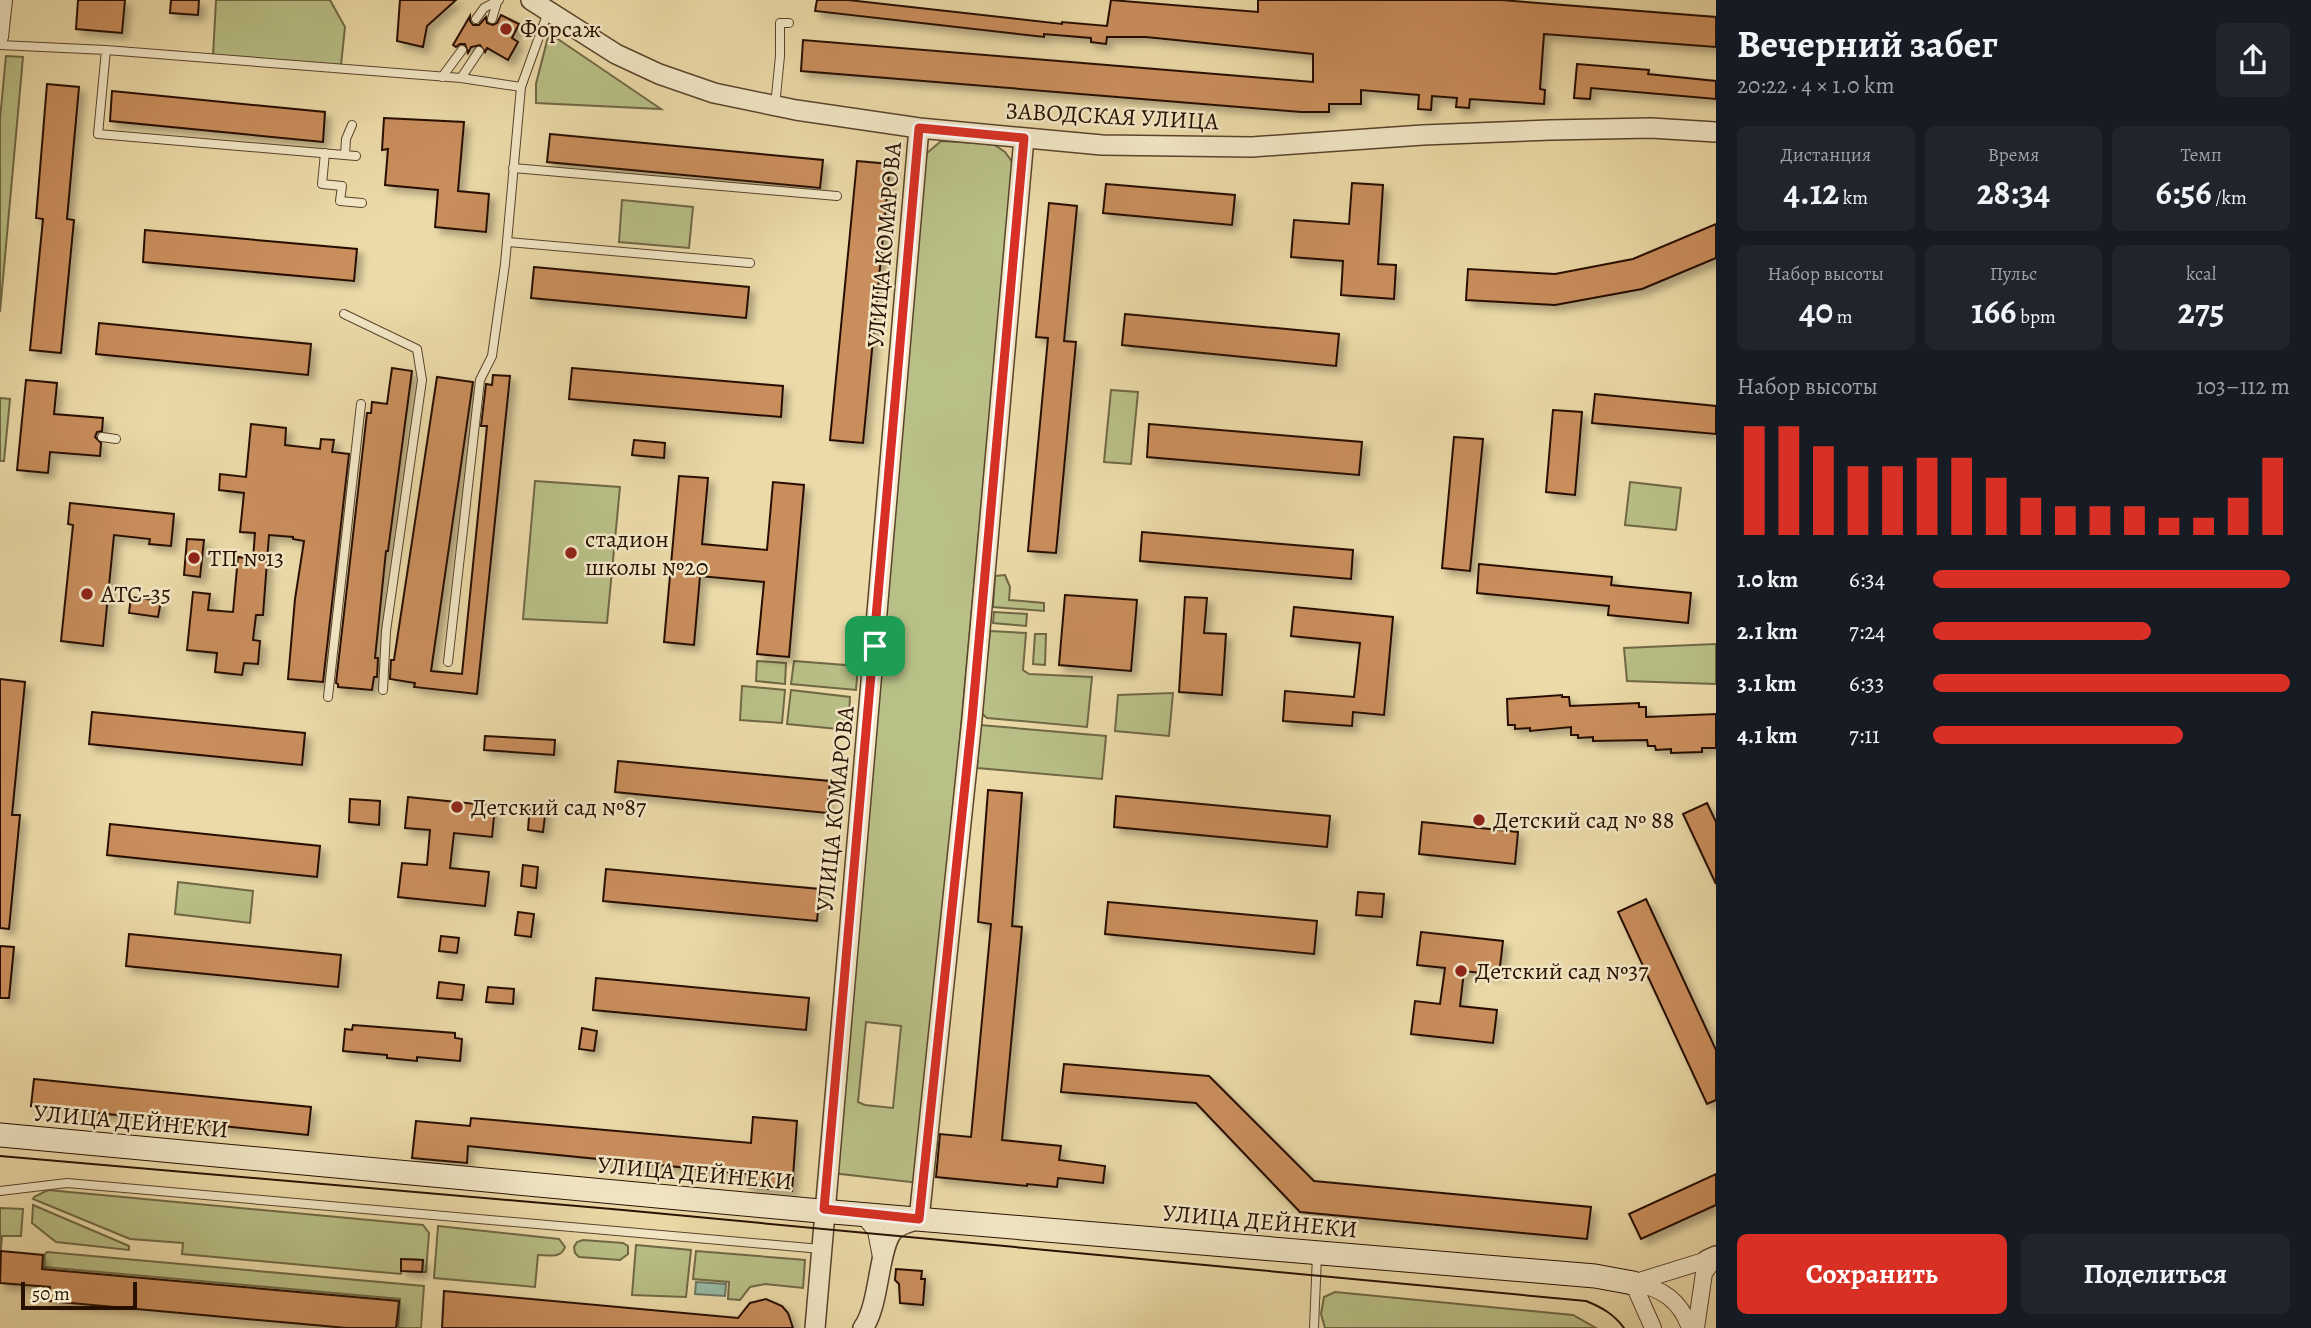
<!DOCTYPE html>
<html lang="ru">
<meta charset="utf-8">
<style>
body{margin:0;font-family:Alegreya,serif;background:#20242c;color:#f1f3f6;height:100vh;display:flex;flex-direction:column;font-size:26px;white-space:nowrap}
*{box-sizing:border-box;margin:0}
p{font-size:23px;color:#9ea1a6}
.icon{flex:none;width:38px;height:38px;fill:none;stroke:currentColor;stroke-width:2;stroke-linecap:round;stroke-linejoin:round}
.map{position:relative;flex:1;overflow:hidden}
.details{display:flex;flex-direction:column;background:#171b24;width:595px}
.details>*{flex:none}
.scale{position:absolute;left:21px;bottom:18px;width:116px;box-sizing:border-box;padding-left:7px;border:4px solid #281001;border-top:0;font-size:19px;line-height:24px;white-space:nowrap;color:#281001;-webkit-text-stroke:5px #f3e8c7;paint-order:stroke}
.pin{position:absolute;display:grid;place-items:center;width:60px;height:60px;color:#fff;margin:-30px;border-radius:14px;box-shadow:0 4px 10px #0006}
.round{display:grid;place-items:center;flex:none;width:74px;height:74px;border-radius:10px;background:#20242c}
.head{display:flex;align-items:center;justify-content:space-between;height:119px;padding:0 21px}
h1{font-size:38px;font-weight:700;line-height:52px}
.stats{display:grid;grid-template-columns:repeat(3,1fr);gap:10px;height:119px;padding:7px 21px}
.stats div{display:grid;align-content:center;border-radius:10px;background:#20242c;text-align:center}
.stats b{font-size:35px;font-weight:700}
.stats small{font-size:19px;font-weight:400}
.stats p{font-size:19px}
.chart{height:196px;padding:14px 21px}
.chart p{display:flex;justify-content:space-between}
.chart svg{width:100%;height:126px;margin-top:7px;stroke:#d93025;stroke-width:6}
.primary-button{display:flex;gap:14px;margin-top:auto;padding:14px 21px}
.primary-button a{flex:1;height:80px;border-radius:10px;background:#d93025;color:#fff;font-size:28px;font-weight:700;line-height:80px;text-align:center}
.primary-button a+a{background:#20242c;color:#f1f3f6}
ul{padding:0 21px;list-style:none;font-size:23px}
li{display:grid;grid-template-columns:112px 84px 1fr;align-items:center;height:52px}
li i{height:18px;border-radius:9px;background:#d93025}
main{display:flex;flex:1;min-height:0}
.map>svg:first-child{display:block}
.green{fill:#b9c087;stroke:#706844;stroke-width:2;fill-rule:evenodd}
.water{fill:#99bba7;stroke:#6c7765;stroke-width:2}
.building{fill:#ca8e5d;stroke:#281001;stroke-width:2;filter:url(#shadow)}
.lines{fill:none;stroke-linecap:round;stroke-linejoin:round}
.service-casing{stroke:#59432b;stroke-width:10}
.minor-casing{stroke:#59432b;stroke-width:18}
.tertiary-casing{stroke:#59432b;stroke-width:22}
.secondary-casing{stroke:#281001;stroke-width:25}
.service{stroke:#f3e8c7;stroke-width:8}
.minor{stroke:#f3e8c7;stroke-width:16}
.tertiary{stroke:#f3e8c7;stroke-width:19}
.secondary{stroke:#f3e8c7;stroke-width:23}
.tram{stroke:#281001;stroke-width:2}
.route-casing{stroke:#fff;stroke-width:14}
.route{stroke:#d93025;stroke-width:9}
.poi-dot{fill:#8f2418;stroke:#f3e8c7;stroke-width:2.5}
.labels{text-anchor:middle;stroke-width:5;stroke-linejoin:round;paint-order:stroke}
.poi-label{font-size:24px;fill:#281001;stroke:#f3e8c7;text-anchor:start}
.street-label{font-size:24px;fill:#281001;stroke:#f3e8c7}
</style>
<main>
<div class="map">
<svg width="1716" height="1328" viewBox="0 0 1716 1328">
<defs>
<filter id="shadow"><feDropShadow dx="5.5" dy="5.5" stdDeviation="3.5" flood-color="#0004"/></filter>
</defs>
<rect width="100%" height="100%" fill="#ecdba9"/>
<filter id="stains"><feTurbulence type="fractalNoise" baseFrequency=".00286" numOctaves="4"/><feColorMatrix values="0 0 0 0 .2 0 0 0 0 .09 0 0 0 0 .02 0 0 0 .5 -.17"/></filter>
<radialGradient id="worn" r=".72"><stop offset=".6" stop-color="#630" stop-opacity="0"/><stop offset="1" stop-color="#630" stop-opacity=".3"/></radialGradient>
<path class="green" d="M216,0H330L345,27L341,65L213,56Z
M549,33L661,109L536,103V84Z
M6,56L23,57L0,312V119Z
M941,141L993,144L1005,152L1013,163L919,1183L832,1173L918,174L927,153ZM866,1022L901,1026L893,1108L865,1105L858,1102Z
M622,200L693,207L689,248L619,242Z
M1111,390L1138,392L1131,464L1104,462Z
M0,398L10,399L4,461H0Z
M535,481L620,487L607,623L523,619Z
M1630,482L1681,488L1676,530L1625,525Z
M1005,575L1010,587L1009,600L1044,603V611L993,607L995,576Z
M994,612L1027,614L1026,626L993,623Z
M990,631L1026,633L1023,670L1029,674L1092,677L1087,727L987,718L981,713Z
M1035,634H1046L1045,665L1033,664Z
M1716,644V684L1627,681L1624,648Z
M757,661L786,663L785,684L756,681Z
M794,661L858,666L856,690L791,684Z
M742,686L785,690L782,723L740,720Z
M791,690L850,697L848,730L787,724Z
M1173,693L1169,736L1115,731L1118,695Z
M980,725L1106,736L1102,779L977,768Z
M178,882L253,891L250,923L175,914Z
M48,1190L423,1225L429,1233L426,1272H422L423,1260L402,1259L401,1274L182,1254L183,1243L130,1239L33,1199L34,1197Z
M33,1205L129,1246V1250L56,1242L32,1223Z
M0,1208L23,1209L21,1236H2L0,1261Z
M438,1226L559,1239L565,1247C561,1259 548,1255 538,1255L535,1287L434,1278Z
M583,1240L623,1243L628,1246V1254L620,1260L579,1257L575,1253L574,1247L577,1242Z
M636,1245L691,1250L686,1297L632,1295Z
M696,1251L805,1260L803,1288L765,1284L750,1287L740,1300L728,1299L729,1282L693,1279Z
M47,1252L424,1286L421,1328H398L400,1299L44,1267L45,1254Z
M1335,1292L1573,1315L1596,1328H1325L1321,1314L1324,1297Z"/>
<path class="water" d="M696,1282L726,1284L725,1296L695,1294Z"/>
<path class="building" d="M78,0H125L122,33L76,29Z
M171,0H199L198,15L170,13Z
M400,0H456L427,26L423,47L397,41Z
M817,0H848L1062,24V22L1107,26L1111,0L1258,12V0H1501L1716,17V47L1544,34L1540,89L1545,90L1544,104L1470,99L1469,108L1456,107L1457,98L1432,96L1431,110L1418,109L1419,95L1361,90V104H1329V112H1301L801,71L803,40L1313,82V54L1146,37H1107L1106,44L1091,42V38L1044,34V37L815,11Z
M501,15L519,24L512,38L518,42L508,60L487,48L485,52L480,45L471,47L468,53L465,44H460L456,47L453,45L470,16V21L473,25H479L486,17L487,23L493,25L497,23Z
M1577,64L1649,70L1648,74L1716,81V99L1591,88L1590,99L1574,98Z
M47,84L79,87L67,219L74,220L61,353L30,350L43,219L36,218Z
M112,91L325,112L323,142L110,121Z
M384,118L464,122L458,191L489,194L486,232L435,227L438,190L385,185L388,149L382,150Z
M550,134L823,160L820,188L547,162Z
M857,161L890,164L863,443L830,440Z
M1352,183L1383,185L1378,264L1396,265L1394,299L1341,295L1343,261L1291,257L1294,220L1349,224Z
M1106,184L1235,195L1232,225L1103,213Z
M1049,203L1077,206L1064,341L1076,342L1056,553L1028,551L1048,338L1036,337Z
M1716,224V258L1642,289L1555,305L1466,300L1468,269L1555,274L1633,259Z
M145,230L357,249L354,281L143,262Z
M534,267L749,287L746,318L531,298Z
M1125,314L1339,334L1336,366L1122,345Z
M99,323L311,344L308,375L96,354Z
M392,368L412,371L388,551H386L375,658H378L377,677H374L372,690L338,687V684L336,683L367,413H371L372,402L387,404Z
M572,368L783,386L781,417L569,399Z
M493,375L510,376L477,694L414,687L415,683L390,679L391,660H394L437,377L473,382L431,671L462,674L487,426H481L486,384L492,385Z
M26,380L57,383L54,414L103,418L102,431L97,432L95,437L101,443L100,456L50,452L48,473L17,470Z
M1595,394L1716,406V434L1592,423Z
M1553,410L1582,412L1575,495L1546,492Z
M251,424L286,428L285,445L320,449L321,439L334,440L332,452L349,454L323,682L288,679L295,599L304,541L293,539V537L269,535L263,615H256L253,640L260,641L258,664L244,663L242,675L215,672L217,653L187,650L193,592L210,594L208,610L233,612L238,557L253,559L255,533L240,532L244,493L219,490L220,474L246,477Z
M1149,424L1362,442L1359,475L1147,457Z
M1454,437L1483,439L1470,571L1442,568Z
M634,440L665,443L664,458L632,455Z
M679,476L708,478L702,544L767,550L773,482L804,485L789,657L757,654L764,582L700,576L694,645L664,642Z
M70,503L174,514L171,546L149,544L150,539L114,535L103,646L61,641L73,525L68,524Z
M1142,532L1353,550L1351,579L1140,561Z
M187,539L204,540L200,577L184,575Z
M1479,564L1612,577L1611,585L1691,593L1688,623L1608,615L1609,606L1477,593Z
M1065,595L1137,600L1131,671L1059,665Z
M131,597L161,601L158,617L129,613Z
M1185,597L1207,598L1204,633L1226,634L1222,695L1179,692Z
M1294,607L1393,617L1384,715L1353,712L1352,726L1283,721L1285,691L1354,697L1360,643L1291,636Z
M0,679L25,682L12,815H20L9,929L0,928Z
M1562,695V697H1569L1570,706L1639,703V707H1646V717L1716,714V748H1702V752L1671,753V749L1656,750L1655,746H1648L1647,740L1593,741V737L1578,738V735H1571V727L1530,731V728L1515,729V725H1508L1507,699Z
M92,712L305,733L302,765L89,744Z
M485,736L555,740L554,755L484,750Z
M618,761L830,781L827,813L615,792Z
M988,790L1022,793L1012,926L1022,927L1002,1140L1061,1146L1059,1160L1105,1166L1103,1183L1058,1178L1057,1187L1027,1184V1186L936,1177L940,1134L971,1137L991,924L978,922Z
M1116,796L1330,816L1327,847L1114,827Z
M408,797L495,806L492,837L454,833L450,868L489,872L485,906L398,897L402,863L427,865L430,830L405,828Z
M350,799L380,801L379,825L349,822Z
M1707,803L1716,822V884L1683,814Z
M530,805L546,807L543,832L528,830Z
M1422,822L1518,832L1515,864L1419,854Z
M110,824L320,846L317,877L107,855Z
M523,865L538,867L536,888L521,886Z
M606,869L820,889L817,921L603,901Z
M1358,892L1384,894L1382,917L1356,915Z
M1646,899L1716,1050V1100L1707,1104L1618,912Z
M1108,902L1317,921L1314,954L1105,934Z
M518,912L534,914L531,937L515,935Z
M1421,932L1503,941L1499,975L1464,971L1460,1006L1497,1010L1493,1043L1411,1034L1415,1001L1440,1004L1445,968L1417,965Z
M129,934L341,955L338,987L126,966Z
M441,936L459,938L457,953L439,951Z
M0,946L14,947L9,998H0Z
M596,978L809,998L806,1030L593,1010Z
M439,982L464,985L462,1000L437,998Z
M488,987L514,989L513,1004L486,1002Z
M353,1025L455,1033V1038L462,1039L460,1061L417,1057V1061L387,1058V1055L343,1051L345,1029L352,1030Z
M582,1028L597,1031L594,1051L579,1049Z
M1064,1064L1209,1076L1314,1181L1591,1207L1587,1239L1300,1212L1196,1103L1061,1092Z
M34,1079L311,1107L308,1135L31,1106Z
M753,1117L797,1121L792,1191L747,1187L748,1174L468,1146L467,1163L412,1158L416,1121L470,1126L471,1118L751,1143Z
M1716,1174V1205L1641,1239L1629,1214Z
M1,1251L43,1255L42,1269L399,1301L396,1328H347L49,1301L50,1287L0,1283Z
M401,1259L423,1260L422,1272L401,1271Z
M896,1269L922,1271L921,1279H925L923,1305L900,1303L899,1284L895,1280Z
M444,1291L738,1318L750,1303L766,1299L782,1306L788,1313L793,1328H442Z"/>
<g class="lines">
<defs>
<path id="service" d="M476,19L484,8L499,0
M492,19L497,2
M0,45L106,50L461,78L521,87L548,12
M106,50L98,134L356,156
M442,77L462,50
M461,78L479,51
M775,106L780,56V23H789
M325,153L322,184L342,186L340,201L362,203
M345,155L346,139L352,125
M513,168L837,196
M507,242L750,263
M344,314L417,349L422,380L386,631L383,690
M102,437L116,439
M448,662L480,380L492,356L505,264L521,87
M328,697L361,404
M0,1191L67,1183L821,1249
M1314,1328L1317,1255"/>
<path id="minor" d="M0,37L4,0
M862,1214L876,1231L881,1257
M1636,1282L1707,1260
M1633,1283C1662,1288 1680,1300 1690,1328
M1633,1283L1653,1328
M1696,1328L1704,1273L1716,1257"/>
<path id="tertiary" d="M531,0L616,54L659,74L714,93L796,110L919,128L1102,145L1252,147L1423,135L1550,130L1651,128L1716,132
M1707,1260L1716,1256
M815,1328L919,128
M863,1328C880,1305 878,1248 893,1231C900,1224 910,1222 919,1219L972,719L1024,138"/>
<path id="secondary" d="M0,1135L809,1210L1595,1276L1633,1283"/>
</defs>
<use href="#service" class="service-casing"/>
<use href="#minor" class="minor-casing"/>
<use href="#tertiary" class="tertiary-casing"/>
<use href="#secondary" class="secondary-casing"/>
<use href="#service" class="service"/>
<use href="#minor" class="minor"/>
<use href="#tertiary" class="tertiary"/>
<use href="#secondary" class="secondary"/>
<path class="tram" d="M0,1156L623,1210L1586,1301C1601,1307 1614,1314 1624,1328"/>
</g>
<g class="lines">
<defs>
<path id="route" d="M919,128L1024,138L972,719L919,1219L824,1209Z"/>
</defs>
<use href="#route" class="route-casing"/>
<use href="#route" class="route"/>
</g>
<g class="poi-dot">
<circle cx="506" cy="29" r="7"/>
<circle cx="571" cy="553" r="7"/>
<circle cx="194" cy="558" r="7"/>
<circle cx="87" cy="594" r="7"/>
<circle cx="457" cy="807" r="7"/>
<circle cx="1479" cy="820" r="7"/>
<circle cx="1461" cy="971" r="7"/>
</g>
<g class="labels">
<g class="poi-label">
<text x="520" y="37">Форсаж</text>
<text x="585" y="547">стадион<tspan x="585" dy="28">школы №20</tspan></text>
<text x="208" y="566">ТП №13</text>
<text x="101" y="602">АТС-35</text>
<text x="471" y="815">Детский сад №87</text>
<text x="1493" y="828">Детский сад № 88</text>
<text x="1475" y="979">Детский сад №37</text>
</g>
<g class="street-label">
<text transform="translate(1112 116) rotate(3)" y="8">ЗАВОДСКАЯ УЛИЦА</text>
<text transform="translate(884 245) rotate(-85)" y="8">УЛИЦА КОМАРОВА</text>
<text transform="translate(835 809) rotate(-84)" y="8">УЛИЦА КОМАРОВА</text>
<text transform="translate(131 1121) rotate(5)" y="8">УЛИЦА ДЕЙНЕКИ</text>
<text transform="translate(695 1173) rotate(5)" y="8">УЛИЦА ДЕЙНЕКИ</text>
<text transform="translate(1260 1221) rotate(5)" y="8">УЛИЦА ДЕЙНЕКИ</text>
</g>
</g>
<rect width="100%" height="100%" filter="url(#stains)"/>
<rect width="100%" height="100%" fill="url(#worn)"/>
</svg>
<div class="scale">50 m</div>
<div class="pin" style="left:875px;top:646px;background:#1e9e55"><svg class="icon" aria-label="arrive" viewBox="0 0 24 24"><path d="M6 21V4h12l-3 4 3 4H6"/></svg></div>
</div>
<section class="details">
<div class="head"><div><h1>Вечерний забег</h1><p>20:22 · 4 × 1.0 km</p></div><a class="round"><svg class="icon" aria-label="share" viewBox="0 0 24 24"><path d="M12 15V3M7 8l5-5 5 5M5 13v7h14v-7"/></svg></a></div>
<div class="stats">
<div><p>Дистанция</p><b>4.12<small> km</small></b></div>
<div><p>Время</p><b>28:34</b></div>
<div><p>Темп</p><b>6:56<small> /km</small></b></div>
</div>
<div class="stats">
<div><p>Набор высоты</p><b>40<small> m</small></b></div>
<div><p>Пульс</p><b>166<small> bpm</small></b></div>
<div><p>kcal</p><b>275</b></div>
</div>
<div class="chart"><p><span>Набор высоты</span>103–112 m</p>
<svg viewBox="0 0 160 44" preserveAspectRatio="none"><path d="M5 44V6M15 44V6M25 44V13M35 44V20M45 44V20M55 44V17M65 44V17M75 44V24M85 44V31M95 44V34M105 44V34M115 44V34M125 44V38M135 44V38M145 44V31M155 44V17"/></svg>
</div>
<ul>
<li><b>1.0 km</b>6:34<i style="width:100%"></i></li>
<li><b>2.1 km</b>7:24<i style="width:61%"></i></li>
<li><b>3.1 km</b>6:33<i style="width:100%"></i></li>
<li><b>4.1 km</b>7:11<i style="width:70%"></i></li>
</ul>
<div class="primary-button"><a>Сохранить</a><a>Поделиться</a></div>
</section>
</main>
